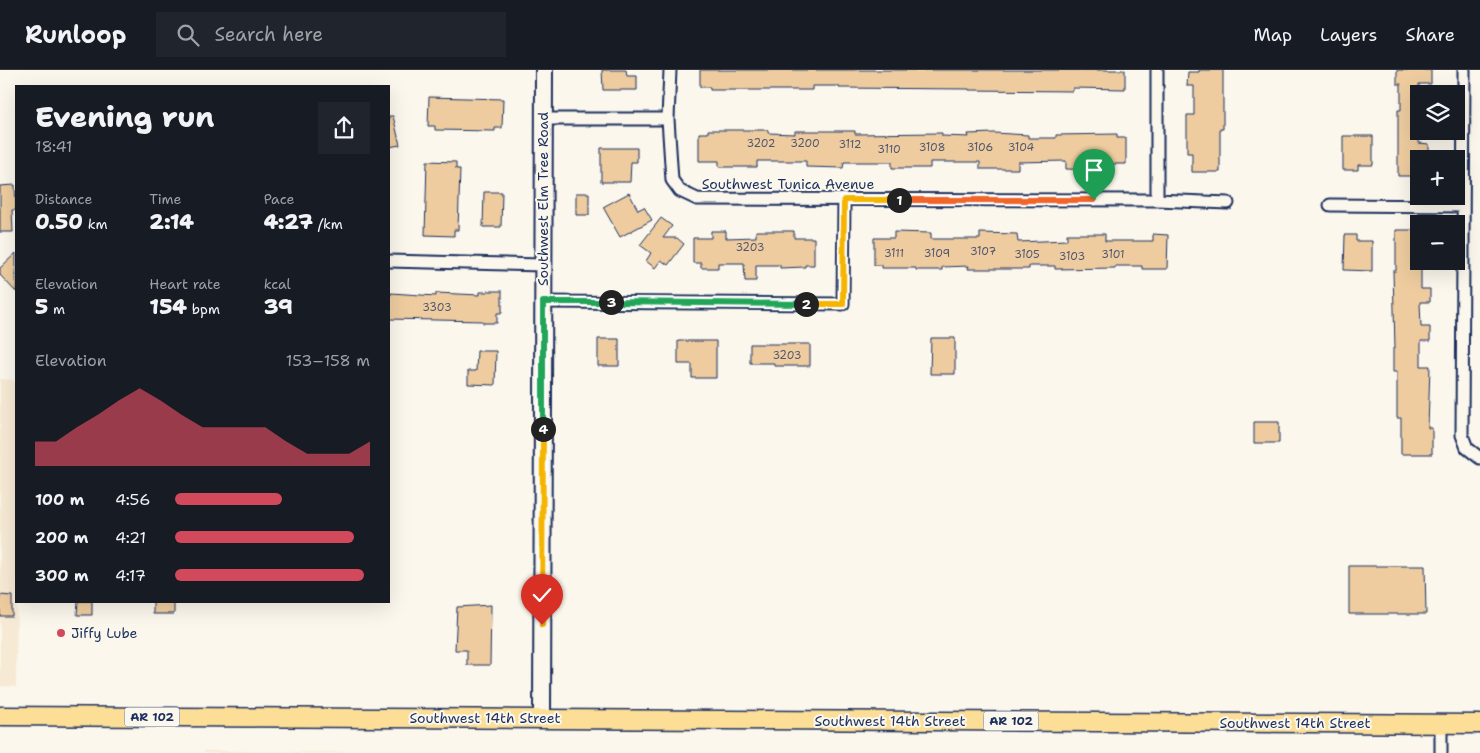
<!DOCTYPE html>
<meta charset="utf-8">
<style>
body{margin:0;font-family:"Shantell Sans",sans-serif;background:#20242c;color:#f1f3f6;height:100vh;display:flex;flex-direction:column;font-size:19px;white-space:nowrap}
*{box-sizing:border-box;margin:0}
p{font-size:16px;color:#9ea1a6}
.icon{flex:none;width:28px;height:28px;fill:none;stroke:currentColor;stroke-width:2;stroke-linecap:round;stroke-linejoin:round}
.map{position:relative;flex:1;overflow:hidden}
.details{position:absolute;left:15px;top:15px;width:375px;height:518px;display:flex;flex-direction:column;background:#171b24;border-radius:0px;box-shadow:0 5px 20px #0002}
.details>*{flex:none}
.tools{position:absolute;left:1410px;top:15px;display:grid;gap:10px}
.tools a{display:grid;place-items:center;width:55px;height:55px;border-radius:0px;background:#171b24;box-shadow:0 5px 20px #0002;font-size:25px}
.pin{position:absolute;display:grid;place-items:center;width:42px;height:42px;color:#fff;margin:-51px -21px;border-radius:50% 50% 50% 0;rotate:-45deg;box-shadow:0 0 5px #0007}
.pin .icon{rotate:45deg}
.km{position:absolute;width:25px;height:25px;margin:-12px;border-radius:50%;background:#222;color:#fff;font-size:14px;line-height:25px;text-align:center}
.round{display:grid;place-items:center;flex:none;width:52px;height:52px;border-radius:0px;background:#20242c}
.headline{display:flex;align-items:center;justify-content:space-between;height:85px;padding:0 20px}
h1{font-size:28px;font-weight:800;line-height:38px}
.stats{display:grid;grid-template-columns:repeat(3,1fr);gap:8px;height:85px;padding:5px 20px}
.stats div{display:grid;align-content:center}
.stats b{font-size:21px;font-weight:800}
.stats small{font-size:14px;font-weight:400}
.stats p{font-size:14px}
.chart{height:140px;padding:10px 20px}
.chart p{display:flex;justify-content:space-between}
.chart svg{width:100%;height:90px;margin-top:5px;fill:#d1495b;opacity:.7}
ul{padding:0 20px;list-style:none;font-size:16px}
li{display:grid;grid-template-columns:80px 60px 1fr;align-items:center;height:38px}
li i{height:12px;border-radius:6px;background:#d1495b}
header{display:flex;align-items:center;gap:30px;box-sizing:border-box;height:70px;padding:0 25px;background:#171b24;border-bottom:1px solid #363941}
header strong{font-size:24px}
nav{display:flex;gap:28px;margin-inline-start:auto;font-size:18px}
.search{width:350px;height:45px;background:#20242c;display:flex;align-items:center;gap:12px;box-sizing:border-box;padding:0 18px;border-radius:0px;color:#9ea1a6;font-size:19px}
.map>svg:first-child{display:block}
.built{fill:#f7ead5}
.building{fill:#eecc9f;stroke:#1b2f5e}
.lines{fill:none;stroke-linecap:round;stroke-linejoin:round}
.street-casing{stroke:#1b2f5e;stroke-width:15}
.secondary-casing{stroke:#1b2f5e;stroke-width:20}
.primary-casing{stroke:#1b2f5e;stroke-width:21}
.street{stroke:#fbf7ec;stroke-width:11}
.secondary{stroke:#fbf7ec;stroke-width:16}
.primary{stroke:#fdde96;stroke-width:18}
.split-1-casing{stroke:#fff;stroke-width:10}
.split-2-casing{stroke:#fff;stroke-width:10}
.split-3-casing{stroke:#fff;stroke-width:10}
.split-4-casing{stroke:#fff;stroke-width:10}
.split-5-casing{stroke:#fff;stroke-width:10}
.split-1{stroke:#f0652b;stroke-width:6}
.split-2{stroke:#f5b400;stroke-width:6}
.split-3{stroke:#22a559;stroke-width:6}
.split-4{stroke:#22a559;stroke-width:6}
.split-5{stroke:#f5b400;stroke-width:6}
.poi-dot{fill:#d1495b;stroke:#fbf7ec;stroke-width:2}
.labels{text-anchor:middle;stroke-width:4;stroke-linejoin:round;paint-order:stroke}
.number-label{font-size:11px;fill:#50566e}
.shield{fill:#fbf7ec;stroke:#5e6b89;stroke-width:1}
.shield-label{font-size:12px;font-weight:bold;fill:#1b2f5e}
.street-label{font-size:14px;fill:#1b2f5e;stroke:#fbf7ec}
.poi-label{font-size:14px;fill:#1b2f5e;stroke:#fbf7ec;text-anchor:start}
</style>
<header>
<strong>Runloop</strong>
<div class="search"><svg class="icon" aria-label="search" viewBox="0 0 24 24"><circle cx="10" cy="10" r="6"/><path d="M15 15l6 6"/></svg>Search here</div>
<nav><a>Map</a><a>Layers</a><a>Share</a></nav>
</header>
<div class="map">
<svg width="1480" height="683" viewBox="0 0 1480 683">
<rect width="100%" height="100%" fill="#fbf7ec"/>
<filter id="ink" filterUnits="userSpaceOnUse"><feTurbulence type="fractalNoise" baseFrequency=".02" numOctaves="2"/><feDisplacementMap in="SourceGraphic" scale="10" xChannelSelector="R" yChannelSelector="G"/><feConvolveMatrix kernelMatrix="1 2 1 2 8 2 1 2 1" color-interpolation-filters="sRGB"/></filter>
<g filter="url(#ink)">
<path class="built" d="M0,309L13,310L16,315L17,531L16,617L0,616Z
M204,681L426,683H204Z"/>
<path class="building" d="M602,0H626L627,6H637V20H603Z
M700,0H1125V19L1073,18V21L969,20V19L839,18V16H812V20H710V17H700Z
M1199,0H1223V59H1220V102H1192V83H1187V45H1194V16H1187L1188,2H1199Z
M1397,0H1431V14H1419V73L1429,74V89H1419V106H1398V40H1401V14H1397Z
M429,27L503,29L502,58H495V61L435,60V56H428Z
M389,46H393L400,75L389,77Z
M708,60H768V63L795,64V61H855V64L942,63V66L969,67L968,64L994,63L1028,65V68H1056V65L1117,64V68H1126V94H1106V100L1066,99V91L1018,92V99H980V92H930V98H892V92H844L843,98L806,97V91H757V97H719V91H699V63H708Z
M1343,66H1373V95H1358V100H1343Z
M601,78H637V92H631L630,112H601Z
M427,91L456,92V99H460L458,160H454V166L425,165Z
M15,115L16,140H12L13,162H0V116Z
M484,122H502L501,157H483Z
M576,123H589V145H576Z
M629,123L638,140L644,137L652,150L620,167L603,137Z
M661,148L672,156L663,168H677L684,174L668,195L661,190L655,198L646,191L651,183L640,175Z
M1396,160H1419V191H1421V219H1430V232H1420L1421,257H1430V271H1421V296H1430L1428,358H1432V384H1401V348H1397V302H1393V278H1395L1393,201H1396Z
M711,161H726V168L756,167V161H794V168H814V195H805V197L780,198V195H756V211H745L744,193H718V198H701V193H693V168H711Z
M894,162L931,163V169H980V163L1017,164L1018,172L1067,170V164H1105V171H1153V164L1168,165L1167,199H1142V196H1115V198L1055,199V196H1029V199H968L969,196L942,197V200H916V198H882V195H874V168H894Z
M1345,165H1356V171H1372V201L1344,200Z
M16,183V222L0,205V198Z
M488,221H502V243H497V253H483V251L389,249V225H391V223L436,226V223L480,225V222H487Z
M931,268H955V304H930Z
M598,269H619V296H598Z
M678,271H716V308H692V294H678Z
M750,274H810V296H774V293H750Z
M477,281H496L495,315L468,314V301H476Z
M1254,352H1279V373H1254Z
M1349,496H1425L1426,544H1349Z
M0,525L12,526V546H0Z
M78,531H92V545H77Z
M153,531H174V544H153Z
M491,535L490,595H467V580H455L457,537Z"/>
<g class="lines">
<defs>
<path id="street" d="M670,0L668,49L672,110L680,121L697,129L1157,130L1228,133
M1464,0L1462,365L1467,378L1480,388
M544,49H668
M1157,130V0
M1330,135L1463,136
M389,191L543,195
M543,232L843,234L844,130
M1441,654V683"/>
<path id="secondary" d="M542,648L544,0"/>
<path id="primary" d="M0,646L1480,654"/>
</defs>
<use href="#street" class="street-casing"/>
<use href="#secondary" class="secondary-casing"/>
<use href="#primary" class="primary-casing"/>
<use href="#street" class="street"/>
<use href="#secondary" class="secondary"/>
<use href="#primary" class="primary"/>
</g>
</g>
<g class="lines" filter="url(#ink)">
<defs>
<path id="split-1" d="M899,130H1094"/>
<path id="split-2" d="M806,234H843L844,130H899"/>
<path id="split-3" d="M611,232L806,234"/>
<path id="split-4" d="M543,359V232H611"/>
<path id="split-5" d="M542,555L543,359"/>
</defs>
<use href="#split-1" class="split-1-casing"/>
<use href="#split-2" class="split-2-casing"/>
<use href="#split-3" class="split-3-casing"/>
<use href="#split-4" class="split-4-casing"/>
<use href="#split-5" class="split-5-casing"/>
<use href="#split-1" class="split-1"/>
<use href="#split-2" class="split-2"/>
<use href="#split-3" class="split-3"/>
<use href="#split-4" class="split-4"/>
<use href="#split-5" class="split-5"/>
</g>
<circle class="poi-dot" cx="61" cy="563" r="5"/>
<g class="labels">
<g class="number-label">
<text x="761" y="77">3202</text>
<text x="805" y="77">3200</text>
<text x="850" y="78">3112</text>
<text x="932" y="81">3108</text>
<text x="980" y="81">3106</text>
<text x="1021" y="81">3104</text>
<text x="889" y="83">3110</text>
<text x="750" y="181">3203</text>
<text x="983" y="185">3107</text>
<text x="894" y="187">3111</text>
<text x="937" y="187">3109</text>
<text x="1027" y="188">3105</text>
<text x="1113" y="188">3101</text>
<text x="1072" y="190">3103</text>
<text x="437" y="241">3303</text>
<text x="787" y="289">3203</text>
</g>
<g class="shield">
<rect x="124.5" y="637.5" width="55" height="19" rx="4"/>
<rect x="983.5" y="641.5" width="55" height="19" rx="4"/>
</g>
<g class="shield-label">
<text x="152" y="651">AR 102</text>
<text x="1011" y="655">AR 102</text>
</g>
<g class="street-label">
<text x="788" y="119">Southwest Tunica Avenue</text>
<text transform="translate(543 129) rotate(-90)" y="5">Southwest Elm Tree Road</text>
<text x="485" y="653">Southwest 14th Street</text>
<text x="890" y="656">Southwest 14th Street</text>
<text x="1295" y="658">Southwest 14th Street</text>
</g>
<g class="poi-label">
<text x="71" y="568">Jiffy Lube</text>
</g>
</g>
</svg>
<div class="tools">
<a><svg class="icon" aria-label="layers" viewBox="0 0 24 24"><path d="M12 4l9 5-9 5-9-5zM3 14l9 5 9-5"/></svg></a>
<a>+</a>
<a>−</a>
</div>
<div class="pin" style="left:1094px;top:130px;background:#1e9e55"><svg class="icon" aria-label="arrive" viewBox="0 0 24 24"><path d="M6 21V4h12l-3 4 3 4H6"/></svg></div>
<div class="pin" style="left:542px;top:555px;background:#d93025"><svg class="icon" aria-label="check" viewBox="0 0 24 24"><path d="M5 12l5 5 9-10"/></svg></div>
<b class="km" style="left:899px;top:130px">1</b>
<b class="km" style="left:806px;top:234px">2</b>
<b class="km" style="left:611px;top:232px">3</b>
<b class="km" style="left:543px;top:359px">4</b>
<section class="details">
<div class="headline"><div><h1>Evening run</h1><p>18:41</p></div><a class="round"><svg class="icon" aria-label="share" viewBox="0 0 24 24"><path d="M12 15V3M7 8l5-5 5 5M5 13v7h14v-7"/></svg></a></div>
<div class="stats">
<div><p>Distance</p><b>0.50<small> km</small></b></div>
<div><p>Time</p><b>2:14</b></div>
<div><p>Pace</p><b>4:27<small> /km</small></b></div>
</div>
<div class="stats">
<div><p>Elevation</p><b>5<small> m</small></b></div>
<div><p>Heart rate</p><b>154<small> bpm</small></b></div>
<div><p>kcal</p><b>39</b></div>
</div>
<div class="chart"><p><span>Elevation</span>153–158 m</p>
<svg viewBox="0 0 160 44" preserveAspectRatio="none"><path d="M0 44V32L10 32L20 25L30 19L40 12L50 6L60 12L70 19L80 25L90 25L100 25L110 25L120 32L130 38L140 38L150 38L160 32V44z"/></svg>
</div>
<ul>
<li><b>100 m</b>4:56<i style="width:55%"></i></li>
<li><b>200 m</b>4:21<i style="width:92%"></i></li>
<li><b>300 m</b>4:17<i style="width:97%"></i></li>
</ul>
</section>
</div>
